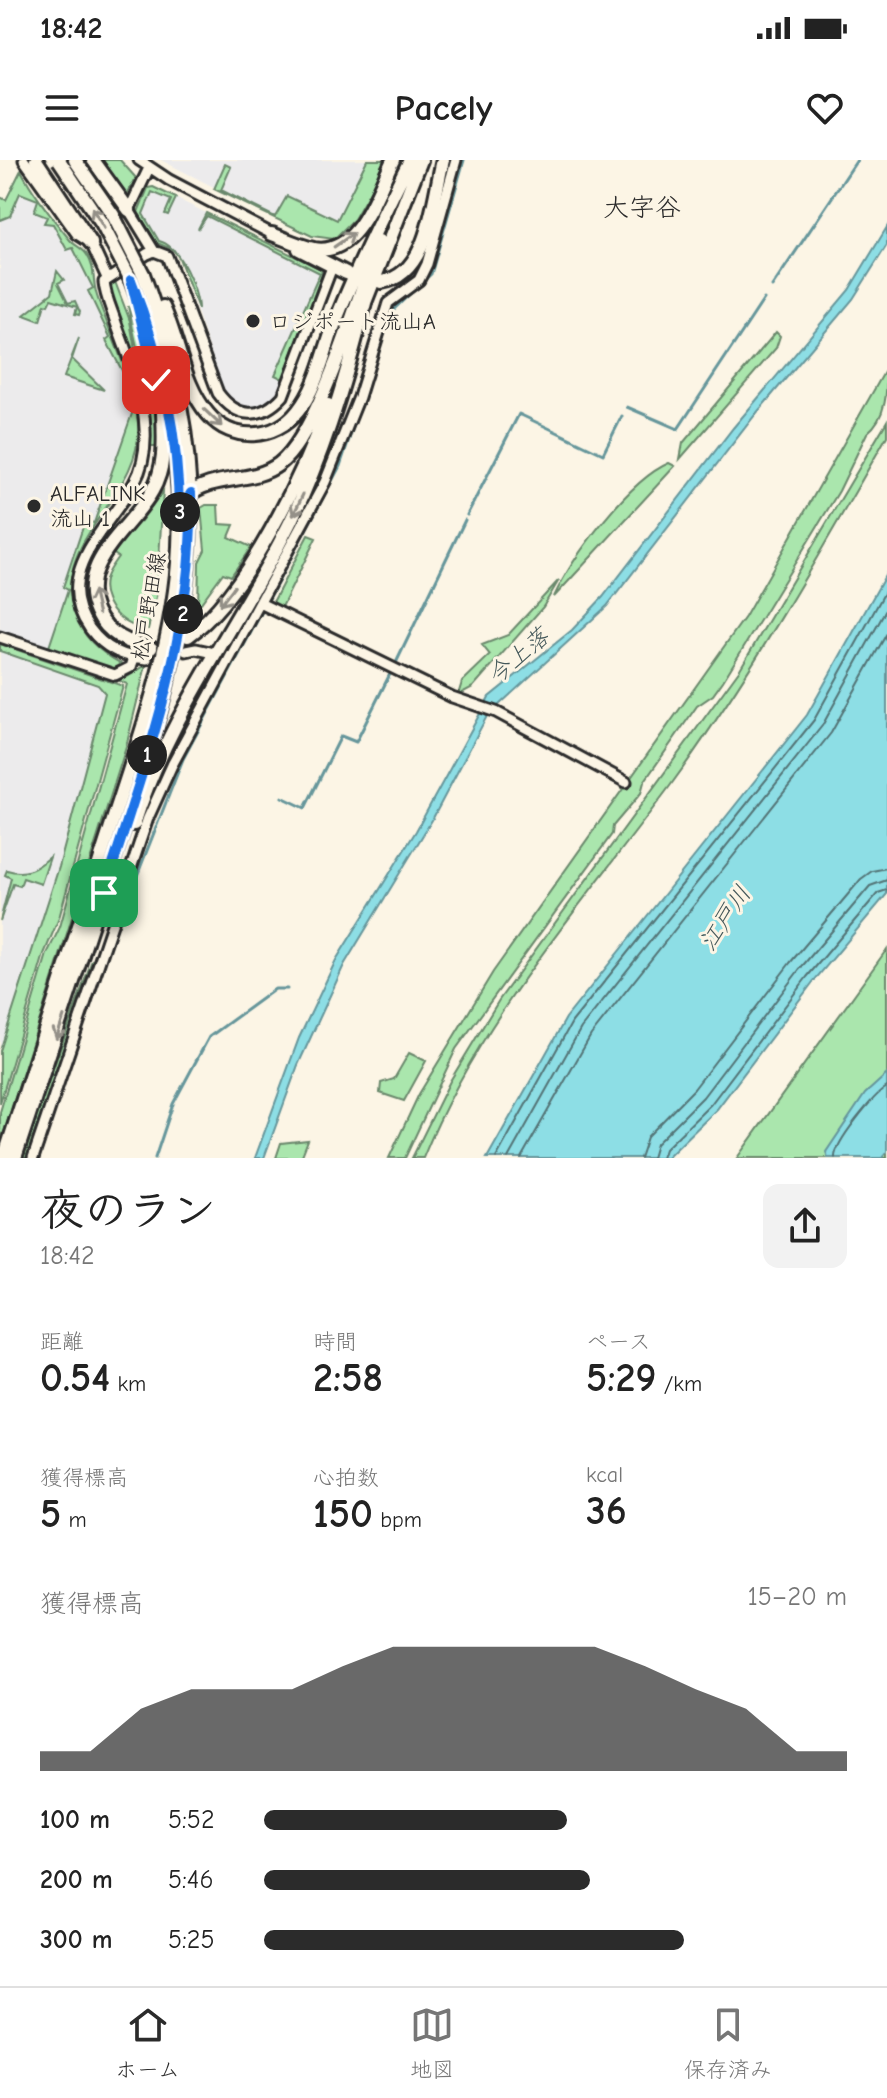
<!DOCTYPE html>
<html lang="ja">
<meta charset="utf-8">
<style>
body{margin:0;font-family:"Comic Neue","Klee One",sans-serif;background:#f2f2f2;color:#222;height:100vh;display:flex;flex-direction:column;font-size:30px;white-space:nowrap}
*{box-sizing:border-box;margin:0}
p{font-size:26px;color:#767676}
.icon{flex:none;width:44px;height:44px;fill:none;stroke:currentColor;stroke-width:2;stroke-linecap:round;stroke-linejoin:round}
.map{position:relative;height:998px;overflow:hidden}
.sheet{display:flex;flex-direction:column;background:#fff;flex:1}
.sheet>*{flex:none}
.pin{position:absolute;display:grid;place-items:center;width:68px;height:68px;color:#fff;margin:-34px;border-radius:16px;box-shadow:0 4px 12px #0006}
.km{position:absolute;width:40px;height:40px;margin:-20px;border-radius:50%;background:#222;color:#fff;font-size:22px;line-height:40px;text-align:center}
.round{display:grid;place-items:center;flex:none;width:84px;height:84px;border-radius:16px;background:#f2f2f2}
.summary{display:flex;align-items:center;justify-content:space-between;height:136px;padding:0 40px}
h1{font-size:44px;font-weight:700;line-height:60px}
.metrics{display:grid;grid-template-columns:repeat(3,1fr);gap:12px;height:136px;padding:8px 40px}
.metrics div{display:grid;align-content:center}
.metrics b{font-size:40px;font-weight:700}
.metrics small{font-size:22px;font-weight:400}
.metrics p{font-size:22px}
.chart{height:224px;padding:16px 40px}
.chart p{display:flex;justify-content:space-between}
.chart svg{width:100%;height:144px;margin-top:8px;fill:#2b2b2b;opacity:.7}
ul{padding:0 40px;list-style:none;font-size:26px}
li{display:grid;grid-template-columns:128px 96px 1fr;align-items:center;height:60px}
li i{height:20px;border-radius:10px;background:#2b2b2b}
.status{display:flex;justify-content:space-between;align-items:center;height:56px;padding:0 40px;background:#fff;direction:ltr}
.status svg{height:22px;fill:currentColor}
header{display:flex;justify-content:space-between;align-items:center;height:104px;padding:0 40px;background:#fff;font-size:36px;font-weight:700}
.menu{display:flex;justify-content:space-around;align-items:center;height:112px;border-top:2px solid #e0e0e0;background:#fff;font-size:22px;color:#767676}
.menu a{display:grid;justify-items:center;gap:4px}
.menu .on{color:#2b2b2b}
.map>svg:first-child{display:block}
.built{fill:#ecebec}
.green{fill:#aae6ad;stroke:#6a886c;stroke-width:2}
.water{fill:#8ddee5;stroke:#66969b;stroke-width:2}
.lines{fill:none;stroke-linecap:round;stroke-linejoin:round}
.shore{stroke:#527375;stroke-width:2}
.stream{stroke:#66969b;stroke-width:3}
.minor-casing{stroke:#2b2b2b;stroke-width:15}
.major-casing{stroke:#2b2b2b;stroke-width:18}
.minor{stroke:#fcf5e5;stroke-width:9}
.major{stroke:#fcf5e5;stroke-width:12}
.major-bridge-casing{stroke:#2b2b2b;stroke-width:18;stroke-linecap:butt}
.major-bridge{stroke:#fcf5e5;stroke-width:12}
.oneway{stroke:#949088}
.route-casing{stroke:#fff;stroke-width:16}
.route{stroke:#1a73e8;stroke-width:10}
.poi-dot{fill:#2b2b2b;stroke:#fcf5e5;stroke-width:3}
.labels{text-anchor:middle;stroke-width:6;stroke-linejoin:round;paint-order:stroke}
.poi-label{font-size:22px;fill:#2b2b2b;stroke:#fcf5e5;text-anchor:start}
.street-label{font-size:22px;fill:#2b2b2b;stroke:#fcf5e5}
.water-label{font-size:24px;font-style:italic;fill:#44585a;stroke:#fcf5e5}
.quarter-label{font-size:26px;fill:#2b2b2b;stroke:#fcf5e5}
</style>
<div class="status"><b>18:42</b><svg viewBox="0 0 49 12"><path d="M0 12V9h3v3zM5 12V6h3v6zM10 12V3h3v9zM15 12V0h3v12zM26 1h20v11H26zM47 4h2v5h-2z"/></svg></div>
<header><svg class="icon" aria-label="menu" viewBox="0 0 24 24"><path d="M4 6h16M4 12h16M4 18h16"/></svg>Pacely<svg class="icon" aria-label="heart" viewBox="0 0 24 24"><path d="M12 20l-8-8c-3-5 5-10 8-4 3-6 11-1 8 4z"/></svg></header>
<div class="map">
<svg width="887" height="998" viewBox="0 0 887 998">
<rect width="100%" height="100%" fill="#fcf5e5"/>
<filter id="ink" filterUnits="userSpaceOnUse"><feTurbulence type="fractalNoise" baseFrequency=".0125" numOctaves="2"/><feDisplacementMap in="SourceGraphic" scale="16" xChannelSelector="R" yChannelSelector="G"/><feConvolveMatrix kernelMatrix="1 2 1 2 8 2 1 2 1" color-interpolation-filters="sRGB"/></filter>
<g filter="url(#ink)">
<path class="built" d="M161,0H374L354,59L340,75L327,79L296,69Z
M21,10L29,27L71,82L85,91L94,109L97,135L124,208L138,264L136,292L128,315L88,372L74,402L70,434L51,490L0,473V37L6,40Z
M153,27L321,109L288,209L276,234L267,243L246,248L229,238L223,228L179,98L174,90L157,83L138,52L148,28Z
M0,484L123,526L59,758L44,794L0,943Z"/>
<path class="green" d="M101,0H120L136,18L125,38Z
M367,0H388L354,59L334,79L312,76L214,29L225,4L231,7L221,30L275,57L287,36L337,60Z
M21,10C33,34 52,58 70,80C75,86 83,88 87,95C96,109 92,121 97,136C111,178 134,219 138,263C144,337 51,376 74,452C82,477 99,492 122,504L124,509L110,510L0,473L49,487L68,430L63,427L85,361L94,363L135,245L126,242L127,220L106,180L110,177L88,131L93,128L73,88L67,90L53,64L44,63L47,57L34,52L38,40L20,33L10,56L0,60V37L6,40Z
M153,27L176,38L168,55L165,54L171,40L152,32L143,54L159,81C179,85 198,130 198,149L179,98L174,90L157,83L138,52L148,28Z
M206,53L321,109L322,114L283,219L275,215L320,113L207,56L198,69Z
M57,111L64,120L58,123L68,143L75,141L80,152L79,155L75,154L77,147L51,139L48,145L45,144L40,161L24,155L52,133Z
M114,119L130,161L138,207L110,134L109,122Z
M128,146C145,189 162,239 158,286H150L148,239Z
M776,172L780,176L776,188L680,299L683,283Z
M79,178L72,199L104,230L64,217Z
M887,207C887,231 887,257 867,273L839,331L723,521L713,535L697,546L644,622L641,633L613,666L612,674L456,889L405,998H389L419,934L493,812L745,457Z
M887,261V276C819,395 751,515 670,626C582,745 479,859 423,998H412L450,921L499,840L740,509Z
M669,303L675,306L554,437C572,397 629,320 669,303Z
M163,331L157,433L148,469C125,469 100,444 105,420C107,411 113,404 118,397L110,391L137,359L141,361Z
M206,345H218L219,364L234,365L229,377L251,387L231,416L223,413L198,447L199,402L205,390L201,348Z
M308,375L316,378L281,449L271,446Z
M559,420L543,447L473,527L458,535L462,522L490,495L482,485L508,475Z
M0,484L123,526L59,758L44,794L0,943V891L59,707L105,533L98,525L0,491Z
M146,505L126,587L0,985V952L47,794L60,767L127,524L115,519L127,517Z
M50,697L41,724L23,718L20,726L13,724L0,761L11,718L5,715L7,710C26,716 37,708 50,697Z
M887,789V998H737Z
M92,800L96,801L29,998H21Z
M409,893L426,901L404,941L380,933L381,923L394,919Z
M308,980L301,998H276L281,983Z"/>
<path class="water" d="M887,67V85L853,139L755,255L607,446L487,556L432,660L344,805L298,905L264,998H255L299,878L336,800L416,671L489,537L572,470L603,437L733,268L849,130Z
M887,412V734L813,822L717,949L667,998H487L566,858L807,555Z
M887,914V992L882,998H828L826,992L865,934Z"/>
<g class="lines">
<path class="shore" d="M496,998L572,862L814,560L887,428
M508,998L581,868L822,566L887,448
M521,998L591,875L831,573L887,473
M640,998L647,977L694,929L790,803L861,719L872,711L887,708
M652,998L656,984L703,937L799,810L870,726L887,720
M662,998L665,989L711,944L807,817L878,733L887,730
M835,998C834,983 874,935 887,927"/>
<path class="stream" d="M772,127L857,0
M627,247L678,269L764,139
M467,355L519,254L603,294L622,256
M394,507L465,360
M282,637L305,648L341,576L356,582L392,510
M135,721L183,599L340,306L392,151L431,114L464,0
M155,998L173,944L209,877L275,829H287"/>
<defs>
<path id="minor" d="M24,0L77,74L91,83L107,118
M139,0L169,20L272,74
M149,8L129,50L154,91
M262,444L452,537L496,552L626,622
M0,477L115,515L131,507L134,498
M186,491L196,489L210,492
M147,499C123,497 105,489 90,469C50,412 109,368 134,323C143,307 146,287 145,269C144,233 128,197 116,163C112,150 105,136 104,122L147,94L154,91L167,96L218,233C237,259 261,260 283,236L332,107
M33,998L148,658L172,605L325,322L359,237L388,143L419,120L427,104L456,0"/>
<path id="major" d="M36,0L91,83
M93,0L129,50
M272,74C285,79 300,86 314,89C359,97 377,31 393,0
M299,89L346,113
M381,122C429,116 433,39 443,0
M364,145L421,0
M163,147C179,181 183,225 208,254C232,283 275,280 298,251C319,225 325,186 338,155C359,102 385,51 410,0
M187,336C214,313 251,325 279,304C320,273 358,135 379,81
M188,476C246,436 304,312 328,245
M151,488C128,483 108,475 97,452C74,403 132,368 152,331C166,307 164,280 163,253
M134,664C166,563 229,477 279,384C320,308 345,223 366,139
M4,998C40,884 78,771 114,657C142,571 175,478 179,387C183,294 165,206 131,120
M15,998L147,596C201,413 209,296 143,114"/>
</defs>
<use href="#minor" class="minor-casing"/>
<use href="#major" class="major-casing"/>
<use href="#minor" class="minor"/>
<use href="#major" class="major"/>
<defs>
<path id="major-bridge" d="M59,0L102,64L131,120
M75,0L113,55L143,114"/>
</defs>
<use href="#major-bridge" class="major-bridge-casing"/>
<use href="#major-bridge" class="major-bridge"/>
</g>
<defs><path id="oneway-shaft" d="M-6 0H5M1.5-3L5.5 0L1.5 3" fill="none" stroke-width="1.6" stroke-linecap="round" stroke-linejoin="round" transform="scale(2)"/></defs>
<g class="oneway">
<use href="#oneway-shaft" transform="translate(98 58) rotate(-120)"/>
<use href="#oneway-shaft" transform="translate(344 80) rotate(-35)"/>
<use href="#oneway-shaft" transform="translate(213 258) rotate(44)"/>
<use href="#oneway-shaft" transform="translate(298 345) rotate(115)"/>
<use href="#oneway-shaft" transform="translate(227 436) rotate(127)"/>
<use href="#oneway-shaft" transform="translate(96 442) rotate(-103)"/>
<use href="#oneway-shaft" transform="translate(60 868) rotate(109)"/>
</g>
</g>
<g class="lines" filter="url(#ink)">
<defs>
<path id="route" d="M104,733C145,602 195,472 191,333L179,355C179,274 161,196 131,120L156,220"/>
</defs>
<use href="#route" class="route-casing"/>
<use href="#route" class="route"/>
</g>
<g class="poi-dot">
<circle cx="253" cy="161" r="8"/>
<circle cx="34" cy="346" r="8"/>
</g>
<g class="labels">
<g class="poi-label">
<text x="269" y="169">ロジポート流山A</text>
<text x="50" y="341">ALFALINK<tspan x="50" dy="25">流山 1</tspan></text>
</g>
<g class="street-label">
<text transform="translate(148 446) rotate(-80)" y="8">松戸野田線</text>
</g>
<g class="water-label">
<text transform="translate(518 496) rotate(-40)" y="8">今上落</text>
<text transform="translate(725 758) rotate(-56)" y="8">江戸川</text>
</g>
<g class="quarter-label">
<text x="642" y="56">大字谷</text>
</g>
</g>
</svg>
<div class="pin" style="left:104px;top:733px;background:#1e9e55"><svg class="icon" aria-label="arrive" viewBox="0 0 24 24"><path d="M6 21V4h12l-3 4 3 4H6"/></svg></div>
<div class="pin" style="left:156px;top:220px;background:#d93025"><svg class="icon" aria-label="check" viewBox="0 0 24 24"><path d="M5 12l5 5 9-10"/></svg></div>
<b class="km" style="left:147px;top:595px">1</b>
<b class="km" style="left:183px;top:454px">2</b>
<b class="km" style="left:180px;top:352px">3</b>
</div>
<section class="sheet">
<div class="summary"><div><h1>夜のラン</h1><p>18:42</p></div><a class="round"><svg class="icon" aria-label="share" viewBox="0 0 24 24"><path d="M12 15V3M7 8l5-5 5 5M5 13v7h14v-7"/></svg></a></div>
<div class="metrics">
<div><p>距離</p><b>0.54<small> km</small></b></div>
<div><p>時間</p><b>2:58</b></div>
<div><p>ペース</p><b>5:29<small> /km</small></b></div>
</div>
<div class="metrics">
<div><p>獲得標高</p><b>5<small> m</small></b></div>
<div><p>心拍数</p><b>150<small> bpm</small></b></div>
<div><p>kcal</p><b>36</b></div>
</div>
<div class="chart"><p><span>獲得標高</span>15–20 m</p>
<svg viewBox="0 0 160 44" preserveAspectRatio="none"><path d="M0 44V38L10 38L20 25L30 19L40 19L50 19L60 12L70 6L80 6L90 6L100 6L110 6L120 12L130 19L140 25L150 38L160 38V44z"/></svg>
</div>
<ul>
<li><b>100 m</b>5:52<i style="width:52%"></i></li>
<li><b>200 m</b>5:46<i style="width:56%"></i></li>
<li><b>300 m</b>5:25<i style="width:72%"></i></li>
</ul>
</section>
<nav class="menu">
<a class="on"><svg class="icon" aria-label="home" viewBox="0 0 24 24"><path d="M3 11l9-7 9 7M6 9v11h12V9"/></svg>ホーム</a>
<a><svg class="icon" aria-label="map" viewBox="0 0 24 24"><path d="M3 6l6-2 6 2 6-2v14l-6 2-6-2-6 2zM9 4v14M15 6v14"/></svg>地図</a>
<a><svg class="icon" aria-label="saved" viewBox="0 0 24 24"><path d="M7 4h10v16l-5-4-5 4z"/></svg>保存済み</a>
</nav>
